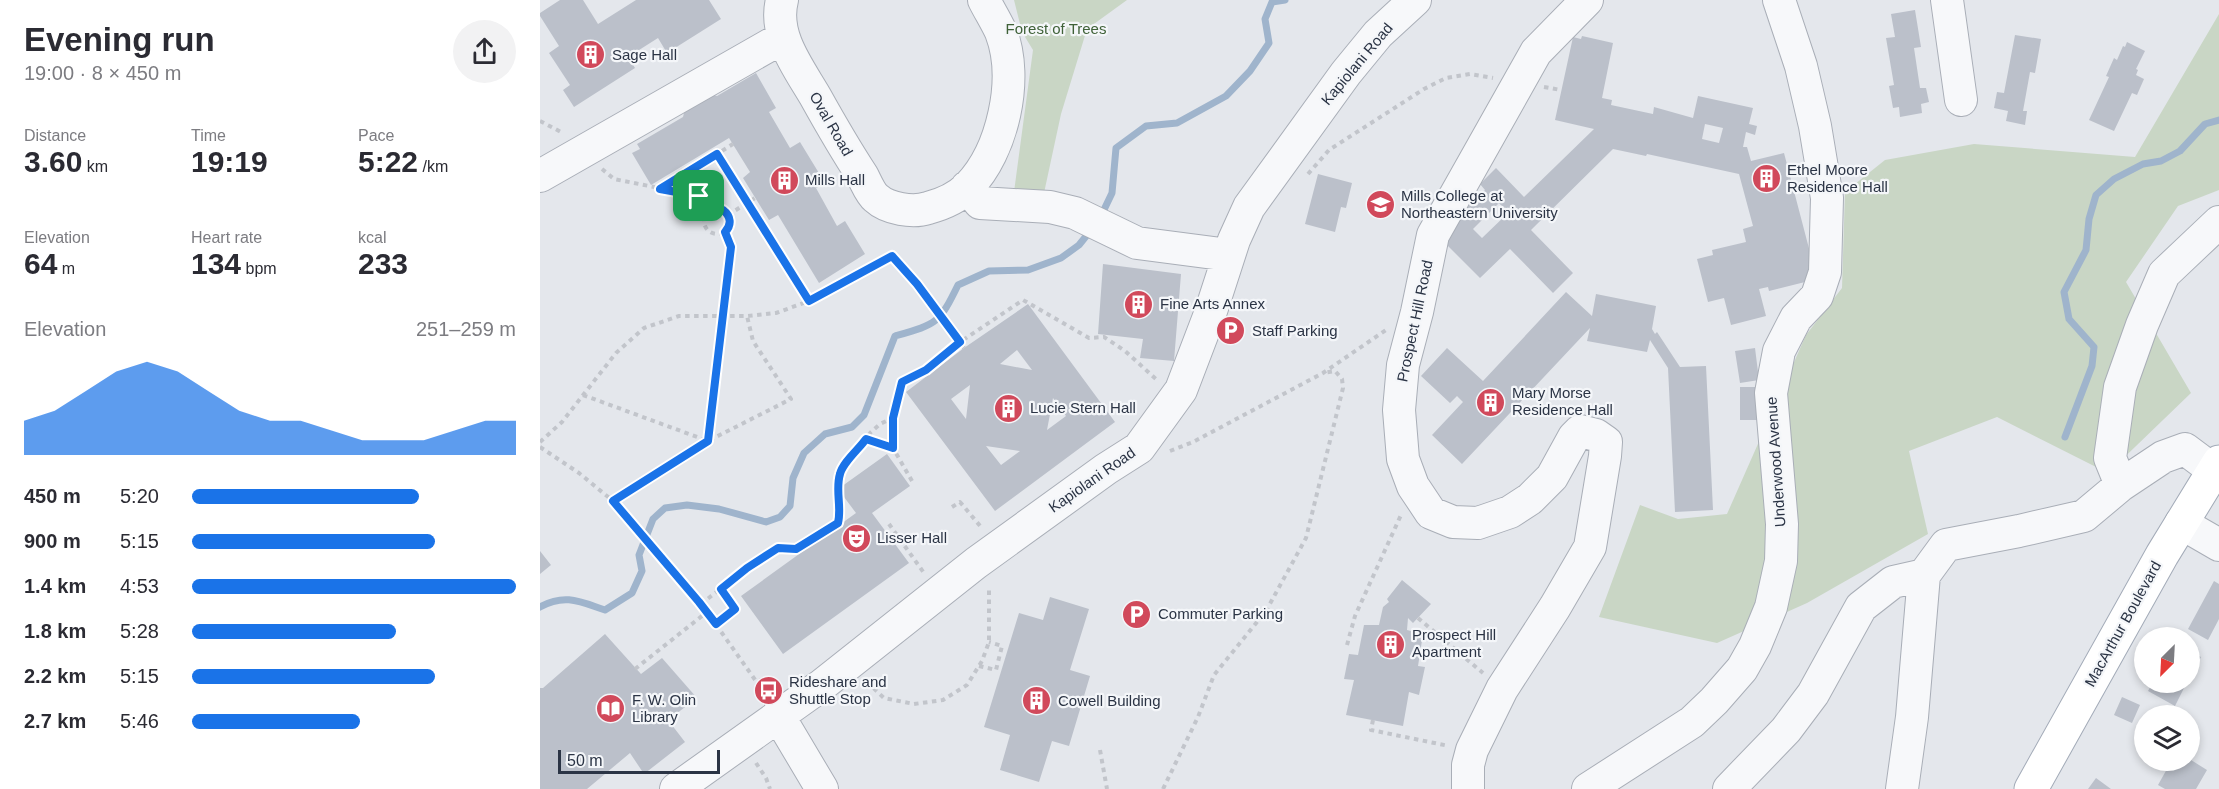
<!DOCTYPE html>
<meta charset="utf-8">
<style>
body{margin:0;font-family:Arial,sans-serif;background:#f2f2f3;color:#2b2b33;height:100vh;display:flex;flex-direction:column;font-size:22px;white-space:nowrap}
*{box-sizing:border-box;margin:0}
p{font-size:20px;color:#7c7c81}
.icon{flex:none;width:33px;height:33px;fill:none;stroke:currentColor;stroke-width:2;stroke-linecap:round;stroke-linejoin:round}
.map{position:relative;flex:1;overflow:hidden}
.drawer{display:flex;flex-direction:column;background:#fff;width:540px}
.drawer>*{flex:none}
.needle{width:39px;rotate:204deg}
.controls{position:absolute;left:1594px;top:627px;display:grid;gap:12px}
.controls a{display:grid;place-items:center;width:66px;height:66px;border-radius:50%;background:#fff;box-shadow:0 3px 9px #0003;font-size:30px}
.scale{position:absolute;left:18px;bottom:15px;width:162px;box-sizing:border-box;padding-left:6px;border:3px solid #2b3445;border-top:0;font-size:16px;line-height:21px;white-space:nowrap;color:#2b3445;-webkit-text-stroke:4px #f4f6f9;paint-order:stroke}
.pin{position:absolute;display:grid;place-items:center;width:51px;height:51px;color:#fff;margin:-26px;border-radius:12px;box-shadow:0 3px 9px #0006}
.round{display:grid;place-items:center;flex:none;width:63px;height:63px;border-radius:32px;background:#f2f2f3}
.summary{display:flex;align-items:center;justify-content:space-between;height:102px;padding:0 24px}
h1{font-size:33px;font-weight:700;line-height:45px}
.metrics{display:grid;grid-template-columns:repeat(3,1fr);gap:9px;height:102px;padding:6px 24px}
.metrics div{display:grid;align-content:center}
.metrics b{font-size:30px;font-weight:700}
.metrics small{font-size:16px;font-weight:400}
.metrics p{font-size:16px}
.chart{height:168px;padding:12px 24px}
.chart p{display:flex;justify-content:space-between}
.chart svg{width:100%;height:108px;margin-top:6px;fill:#1a73e8;opacity:.7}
ul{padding:0 24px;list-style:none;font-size:20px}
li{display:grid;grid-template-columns:96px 72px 1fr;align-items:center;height:45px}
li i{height:15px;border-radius:8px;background:#1a73e8}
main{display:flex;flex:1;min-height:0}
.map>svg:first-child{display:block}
.green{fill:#c9d6c5}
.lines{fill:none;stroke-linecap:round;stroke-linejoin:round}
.stream{stroke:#9fb4cc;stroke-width:7}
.building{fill:#bbc0ca;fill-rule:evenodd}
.minor-casing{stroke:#a9aeb7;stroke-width:34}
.major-casing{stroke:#a3abb8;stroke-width:35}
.path{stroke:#c2c5cb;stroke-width:4;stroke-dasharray:4.5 4.5;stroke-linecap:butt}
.minor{stroke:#f7f8fa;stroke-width:32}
.major{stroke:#fff;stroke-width:33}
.route-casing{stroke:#fff;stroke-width:12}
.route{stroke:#1a73e8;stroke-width:8}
.labels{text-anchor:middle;stroke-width:4.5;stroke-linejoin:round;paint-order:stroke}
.park-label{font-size:15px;fill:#3f6138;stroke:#f4f6f9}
.poi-label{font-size:15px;fill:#2b3445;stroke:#f4f6f9;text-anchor:start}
.street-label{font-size:15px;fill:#2b3445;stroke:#f4f6f9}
</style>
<main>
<section class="drawer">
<div class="summary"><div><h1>Evening run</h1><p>19:00 · 8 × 450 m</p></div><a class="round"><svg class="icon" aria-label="share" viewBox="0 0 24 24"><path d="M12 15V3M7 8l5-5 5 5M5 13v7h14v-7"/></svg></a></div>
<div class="metrics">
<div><p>Distance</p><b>3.60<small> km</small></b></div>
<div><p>Time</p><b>19:19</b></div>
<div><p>Pace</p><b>5:22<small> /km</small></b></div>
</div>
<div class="metrics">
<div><p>Elevation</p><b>64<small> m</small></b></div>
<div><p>Heart rate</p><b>134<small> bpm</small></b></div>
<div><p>kcal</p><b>233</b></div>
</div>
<div class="chart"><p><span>Elevation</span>251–259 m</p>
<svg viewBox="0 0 160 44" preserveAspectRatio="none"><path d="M0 44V30L10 26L20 18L30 10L40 6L50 10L60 18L70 26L80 30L90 30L100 34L110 38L120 38L130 38L140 34L150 30L160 30V44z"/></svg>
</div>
<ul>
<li><b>450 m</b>5:20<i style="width:70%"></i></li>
<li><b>900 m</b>5:15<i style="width:75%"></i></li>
<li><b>1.4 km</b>4:53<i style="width:100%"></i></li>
<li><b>1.8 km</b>5:28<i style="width:63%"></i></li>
<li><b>2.2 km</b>5:15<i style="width:75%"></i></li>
<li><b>2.7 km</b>5:46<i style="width:52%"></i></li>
</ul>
</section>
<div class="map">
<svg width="1679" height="789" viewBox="0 0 1679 789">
<rect width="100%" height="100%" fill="#e4e7ec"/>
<path class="green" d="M474,0H587L547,29L521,114L504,193L474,192L493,50L482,32Z
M1679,14V190L1638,206L1586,282L1651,393L1568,473L1457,417L1369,451L1388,534L1267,603L1177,643L1059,617L1100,505L1138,519L1187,514L1266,335L1302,288L1305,192L1345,160L1434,144L1595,157Z"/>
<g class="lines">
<path class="stream" d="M561,216L572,193L576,148L606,126L637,123L686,96L710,71L729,43L725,19L732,2L745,0
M1525,437L1552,366L1554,347L1529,319L1524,292L1546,250L1549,219L1556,195L1574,179L1603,164L1621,161L1640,151L1665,124L1679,120
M0,607C25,593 41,602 65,610L92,593L102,571L99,555L113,519L125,508L147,505L179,509L226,522L240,517L250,506L253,478L264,453L285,434L312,427L324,415L355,336C397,324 399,324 418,285L449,271L488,270L521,258L539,245L551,230"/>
</g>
<path class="building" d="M20,0H43L58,24L96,0H169L181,19L127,53L118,38L88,57L95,68L34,107L23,90L30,85L9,53L19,46L0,16V13Z
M1375,10L1381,47L1374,48L1380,88H1386L1389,102L1381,104L1382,113L1360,117L1359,107L1353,108L1349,86L1354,85L1346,38L1355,37L1351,14Z
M1475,35L1501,39L1495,73L1490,72L1483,111H1487L1485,125L1466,121L1468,111L1454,108L1457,92L1464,93Z
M1042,36L1073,43L1062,98L1072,100L1071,105L1113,114L1114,107L1153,118L1158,96L1213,108L1209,124L1217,126L1215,135L1206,132L1203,147H1207L1211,161L1244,153L1277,279L1229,291L1228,287L1219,289L1226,316L1191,325L1184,298L1168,302L1157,259L1173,255L1172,250L1206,242L1203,229L1213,226L1199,174L1107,154L1106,156L1073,149L991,230L1033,273L1013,293L970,249L940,278L898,236L945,190L940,184L956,168L984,197L1054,129L1015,120L1033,37L1041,39ZM1165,124L1183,128L1179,143L1162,139ZM959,203L968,213L942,238L933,229Z
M1587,42L1605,51L1596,69L1598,70L1596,75L1604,79L1597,95L1592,93L1574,131L1549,120L1569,77L1566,76L1574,58L1577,60L1583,46L1585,47Z
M216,73L236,108L229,112L250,148L260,142L285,183L276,188L297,226L305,221L325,254L279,283L238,215L229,220L203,178L210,172L189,138L111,185L92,153L100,149L97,144L143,117L146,105L166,93L177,96Z
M778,174L812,183L806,208L801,207L795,232L765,224Z
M563,264L641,274L634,361L600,358L603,339L558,334Z
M1026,292L1052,316L1056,294L1116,306L1112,329L1115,334L1117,332L1140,367L1166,366L1173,510L1135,512L1128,368L1110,340L1107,352L1047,341L1050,328L922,464L892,435L923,402L917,396L910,403L881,376L907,348L943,381Z
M488,304L575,422L455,511L366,392L424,348ZM477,350L492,370L460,364ZM430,385L426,419L411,399ZM513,398L526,416L507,430ZM446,446L480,451L461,465Z
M1215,348L1219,380L1200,383L1195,351Z
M1200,387H1220V420H1200Z
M347,454L370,486L332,513L369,563L243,654L201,596L316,513L298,489Z
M0,551L11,565L0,574Z
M862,580L891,604L873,623L868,618L867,630L883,634L878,666L885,667L879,695L869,692L863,726L806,715L814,680L804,679L809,654L818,655L824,625H839L843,607L849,602L847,599Z
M1674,581L1679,584V619L1668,640L1648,629Z
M510,597L549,609L530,670L550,676L529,746L512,741L499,782L460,770L470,735L444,727L479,613L503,620Z
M65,634L101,674L122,658L157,698L128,720L145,742L104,774L90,753L47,789H0V688H3Z
M1650,651L1661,657L1650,678Z
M1613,682H1647L1635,706L1608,691Z
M1582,697L1600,705L1592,723L1574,715Z
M1632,760H1651L1667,770L1656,789H1625L1618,785Z
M1556,778L1571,789H1548Z"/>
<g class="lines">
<defs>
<path id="minor" d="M242,0C233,35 258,67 275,96C290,123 305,149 322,175C326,182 330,193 336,198C348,209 373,213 388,208C403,204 417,198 428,187C463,151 479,79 461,32C456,21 449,10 444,0
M1407,0L1421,100
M0,176L242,38
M427,187L440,203L510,207L535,213L597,243L689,255
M1581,485L1570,458L1580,387L1602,325L1624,274L1679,222
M1641,523L1679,545
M238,715L282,789
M136,789L282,685L436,563L566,469L599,448L641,390L670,314L694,240L709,207L806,73L838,34L875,0
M928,789V765L932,750L962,689L1015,607L1050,547L1065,456L1066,442L1056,435L1040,431L1034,437L1012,477L990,499L970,512L938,523L913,522L891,513L873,486L863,459L859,410L863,365L877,312L893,235L996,52L1047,0
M1048,789L1152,722L1174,701L1202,669L1215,646L1231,607L1241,561L1242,524L1231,393L1239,351L1256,318L1277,296L1285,272L1287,198L1275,126L1261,66L1239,0
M1189,789L1246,730L1273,694L1321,607L1353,582L1384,575
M1362,789L1372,717L1384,575L1406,545L1479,531L1544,516L1581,485L1623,457L1645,449L1673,470"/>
<path id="major" d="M1491,789L1622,555L1679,462"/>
</defs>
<use href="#minor" class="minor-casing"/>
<use href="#major" class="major-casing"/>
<path class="path" d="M1004,87L1021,90
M0,121L23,133
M177,154L269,301
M62,169L74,179L159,196L170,210
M768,174L789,150L884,89L906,78L930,74L953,78
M121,189L193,144
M164 221a13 13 0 1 1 26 0a13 13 0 1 1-26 0Z
M188,215L215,198
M43,395L168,441L251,399L213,341L207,316
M326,439L353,448
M0,442L22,422L76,353L104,328L139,316H207L236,313L272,300L352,257L377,284L424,348
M0,447L39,473L73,501L160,602L223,691
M630,451L653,442L783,373L846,330
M372,481L353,448V418L362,382L386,370L420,342L483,300L549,338L564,337L585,351L616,379
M73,501L168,441L191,247L185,232
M412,507L420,502L441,527
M349,524L384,573
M161,604L207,568L238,548L256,549L298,523L300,515L297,490L300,472L331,432L340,424L353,418
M878,618L943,673
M176,624L195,609L181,589
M807,645L815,616L861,515
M439,666L456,670L462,646L449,642
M95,669L167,612
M327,682L344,698L374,704L403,700L427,685L442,661L449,642V587
M833,720L831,730L909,746
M560,750L567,789
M216,763L226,778L230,789
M623,789L658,717L674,675L726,611L766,538L803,388L802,379L795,371L783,373"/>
<use href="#minor" class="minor"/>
<use href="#major" class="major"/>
</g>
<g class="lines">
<defs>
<path id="route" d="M177,154L269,301L352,256L377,284L420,342L386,370L362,382L353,418V448L326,439C319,449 303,462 300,474C295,490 302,507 298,523L256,549L238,548L207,568L181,589L195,609L176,624L159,602L73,501L168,441L191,247L185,232C192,225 191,216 183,210H170L159,196L120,189Z"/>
</defs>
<use href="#route" class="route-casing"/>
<use href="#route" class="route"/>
</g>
<defs>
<symbol id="building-disc" viewBox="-11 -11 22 22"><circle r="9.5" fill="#d1495b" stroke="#f4f6f9"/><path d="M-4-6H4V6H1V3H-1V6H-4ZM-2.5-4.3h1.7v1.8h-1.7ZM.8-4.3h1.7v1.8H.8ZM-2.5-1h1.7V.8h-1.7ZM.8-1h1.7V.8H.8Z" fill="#fff"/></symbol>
<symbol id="university-disc" viewBox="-11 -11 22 22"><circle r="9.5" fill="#d1495b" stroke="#f4f6f9"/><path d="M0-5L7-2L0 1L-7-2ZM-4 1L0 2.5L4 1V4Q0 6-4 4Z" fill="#fff"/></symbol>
<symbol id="parking-disc" viewBox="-11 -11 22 22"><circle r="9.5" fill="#d1495b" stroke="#f4f6f9"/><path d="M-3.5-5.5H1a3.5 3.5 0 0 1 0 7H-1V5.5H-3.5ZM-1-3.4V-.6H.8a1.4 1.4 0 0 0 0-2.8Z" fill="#fff"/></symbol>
<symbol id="theatre-disc" viewBox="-11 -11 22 22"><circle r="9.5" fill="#d1495b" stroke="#f4f6f9"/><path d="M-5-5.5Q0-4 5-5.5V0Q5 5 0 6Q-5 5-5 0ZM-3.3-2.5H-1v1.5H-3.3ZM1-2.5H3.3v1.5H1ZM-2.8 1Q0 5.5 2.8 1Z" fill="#fff"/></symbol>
<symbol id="bus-disc" viewBox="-11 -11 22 22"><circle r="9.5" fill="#d1495b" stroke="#f4f6f9"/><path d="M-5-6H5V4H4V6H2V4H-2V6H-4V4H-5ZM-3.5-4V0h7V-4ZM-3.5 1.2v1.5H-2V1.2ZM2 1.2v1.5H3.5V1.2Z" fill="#fff"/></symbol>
<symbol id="library-disc" viewBox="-11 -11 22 22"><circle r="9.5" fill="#d1495b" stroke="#f4f6f9"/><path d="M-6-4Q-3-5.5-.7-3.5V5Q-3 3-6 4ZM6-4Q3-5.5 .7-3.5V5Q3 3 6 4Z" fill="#fff"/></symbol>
</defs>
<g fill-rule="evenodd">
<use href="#building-disc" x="34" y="38" width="33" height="33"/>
<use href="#building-disc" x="1210" y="162" width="33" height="33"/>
<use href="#building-disc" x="228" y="164" width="33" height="33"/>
<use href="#university-disc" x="824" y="188" width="33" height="33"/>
<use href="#building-disc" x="582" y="288" width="33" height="33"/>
<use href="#parking-disc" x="674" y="314" width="33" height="33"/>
<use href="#building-disc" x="934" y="386" width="33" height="33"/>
<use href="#building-disc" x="452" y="392" width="33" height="33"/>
<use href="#theatre-disc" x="300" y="522" width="33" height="33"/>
<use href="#parking-disc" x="580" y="598" width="33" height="33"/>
<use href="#building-disc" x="834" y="628" width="33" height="33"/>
<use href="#bus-disc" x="212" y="674" width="33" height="33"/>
<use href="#building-disc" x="480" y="684" width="33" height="33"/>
<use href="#library-disc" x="54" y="692" width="33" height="33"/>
</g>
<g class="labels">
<g class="park-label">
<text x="516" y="34">Forest of Trees</text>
</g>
<g class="poi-label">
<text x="72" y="60">Sage Hall</text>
<text x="1247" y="175">Ethel Moore<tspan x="1247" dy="17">Residence Hall</tspan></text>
<text x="265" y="185">Mills Hall</text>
<text x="861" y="201">Mills College at<tspan x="861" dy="17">Northeastern University</tspan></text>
<text x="620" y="309">Fine Arts Annex</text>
<text x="712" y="336">Staff Parking</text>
<text x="972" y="398">Mary Morse<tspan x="972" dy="17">Residence Hall</tspan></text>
<text x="490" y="413">Lucie Stern Hall</text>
<text x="337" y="543">Lisser Hall</text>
<text x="618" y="619">Commuter Parking</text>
<text x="872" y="640">Prospect Hill<tspan x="872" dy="17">Apartment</tspan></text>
<text x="249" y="687">Rideshare and<tspan x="249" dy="17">Shuttle Stop</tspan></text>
<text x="92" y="705">F. W. Olin<tspan x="92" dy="17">Library</tspan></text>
<text x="518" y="706">Cowell Building</text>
</g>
<g class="street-label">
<text transform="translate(817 64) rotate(-50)" y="5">Kapiolani Road</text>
<text transform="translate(291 124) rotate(60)" y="5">Oval Road</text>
<text transform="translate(875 321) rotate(-78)" y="5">Prospect Hill Road</text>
<text transform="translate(1236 462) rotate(-94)" y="5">Underwood Avenue</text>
<text transform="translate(552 480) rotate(-35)" y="5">Kapiolani Road</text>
<text transform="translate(1583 624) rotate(-61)" y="5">MacArthur Boulevard</text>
</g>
</g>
</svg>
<div class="controls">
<a><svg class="needle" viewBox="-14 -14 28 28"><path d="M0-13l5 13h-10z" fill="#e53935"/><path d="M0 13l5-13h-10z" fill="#7c7c81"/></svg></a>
<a><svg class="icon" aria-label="layers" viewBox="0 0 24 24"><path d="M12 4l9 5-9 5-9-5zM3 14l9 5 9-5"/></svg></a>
</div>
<div class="scale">50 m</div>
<div class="pin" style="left:159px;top:196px;background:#1e9e55"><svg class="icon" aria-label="arrive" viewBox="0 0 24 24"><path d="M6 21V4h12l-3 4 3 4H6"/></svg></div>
</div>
</main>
